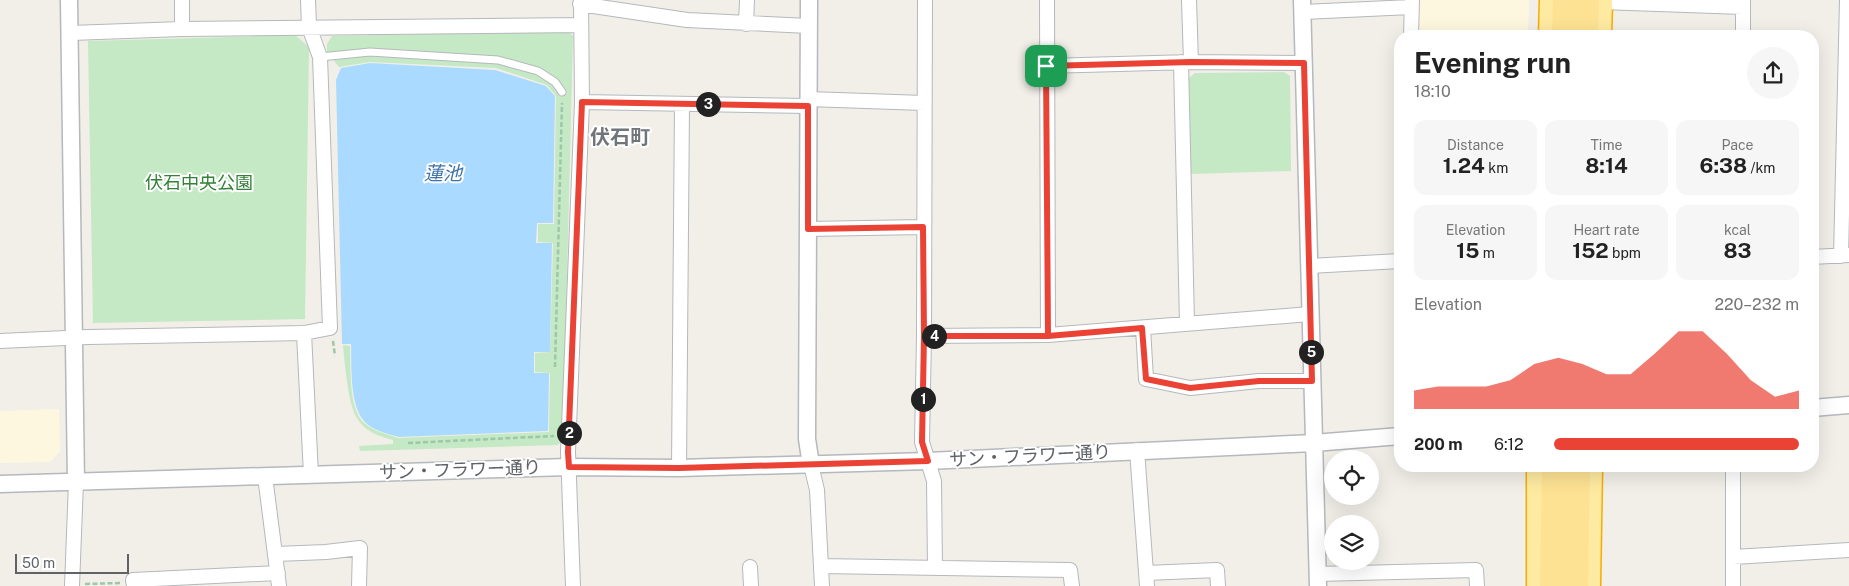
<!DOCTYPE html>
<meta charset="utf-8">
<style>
body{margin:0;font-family:"Public Sans","Noto Sans JP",sans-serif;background:#f6f6f6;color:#222;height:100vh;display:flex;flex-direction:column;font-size:19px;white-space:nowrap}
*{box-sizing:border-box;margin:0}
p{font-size:16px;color:#767676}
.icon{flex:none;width:28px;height:28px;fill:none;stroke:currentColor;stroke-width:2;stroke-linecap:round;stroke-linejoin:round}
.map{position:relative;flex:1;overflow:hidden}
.panel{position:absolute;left:1394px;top:30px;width:425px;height:442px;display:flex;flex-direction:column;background:#fff;border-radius:20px;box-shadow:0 5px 20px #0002}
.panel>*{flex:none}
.buttons{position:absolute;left:1324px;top:450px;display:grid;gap:10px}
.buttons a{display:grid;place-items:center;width:55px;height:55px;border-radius:50%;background:#fff;box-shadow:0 5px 20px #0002;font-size:25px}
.scale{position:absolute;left:15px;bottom:12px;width:114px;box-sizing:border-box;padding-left:5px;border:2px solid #5f6368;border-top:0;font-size:14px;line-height:18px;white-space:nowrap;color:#5f6368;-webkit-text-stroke:4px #fff;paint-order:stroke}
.pin{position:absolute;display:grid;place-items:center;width:42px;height:42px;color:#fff;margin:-21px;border-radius:10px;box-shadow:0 2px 8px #0006}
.km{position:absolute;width:25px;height:25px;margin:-12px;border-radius:50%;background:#222;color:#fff;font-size:14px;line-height:25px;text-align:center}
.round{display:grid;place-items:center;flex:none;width:52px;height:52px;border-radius:26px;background:#f6f6f6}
.head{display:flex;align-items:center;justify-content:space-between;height:85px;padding:0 20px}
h1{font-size:28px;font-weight:700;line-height:38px}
.metrics{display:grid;grid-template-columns:repeat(3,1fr);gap:8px;height:85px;padding:5px 20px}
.metrics div{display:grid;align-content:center;border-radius:12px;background:#f6f6f6;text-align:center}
.metrics b{font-size:21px;font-weight:700}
.metrics small{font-size:14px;font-weight:400}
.metrics p{font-size:14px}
.chart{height:140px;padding:10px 20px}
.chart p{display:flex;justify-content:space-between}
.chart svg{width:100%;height:90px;margin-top:5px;fill:#ea4335;opacity:.7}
ul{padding:0 20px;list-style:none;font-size:16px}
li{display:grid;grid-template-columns:80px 60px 1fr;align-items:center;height:38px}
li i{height:12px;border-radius:6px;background:#ea4335}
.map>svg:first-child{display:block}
.commercial{fill:#fef7e0}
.green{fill:#c5e8c5}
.water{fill:#aadaff}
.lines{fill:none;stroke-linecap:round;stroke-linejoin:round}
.service-casing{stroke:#b5b8bc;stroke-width:9}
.minor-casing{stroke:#b5b8bc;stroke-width:16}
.tertiary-casing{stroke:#b5b8bc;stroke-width:19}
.trunk-casing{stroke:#f9ab00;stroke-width:25}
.motorway-casing{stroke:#f9ab00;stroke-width:26}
.path{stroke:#9cc7a9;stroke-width:2.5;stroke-dasharray:5 2.5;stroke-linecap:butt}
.service{stroke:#fff;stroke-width:7}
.minor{stroke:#fff;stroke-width:14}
.tertiary{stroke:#fff;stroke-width:16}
.trunk{stroke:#feeaa1;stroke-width:22}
.motorway{stroke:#fde293;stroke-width:24}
.route-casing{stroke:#fff;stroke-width:10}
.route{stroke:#ea4335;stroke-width:6}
.labels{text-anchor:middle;stroke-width:4;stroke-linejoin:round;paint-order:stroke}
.park-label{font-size:18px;fill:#348238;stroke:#fff}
.street-label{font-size:18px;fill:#5f6368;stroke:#fff}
.water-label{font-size:19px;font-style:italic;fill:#4174aa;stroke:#fff}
.quarter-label{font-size:20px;font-weight:bold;fill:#70757a;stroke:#fff}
</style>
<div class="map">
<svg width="1849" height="586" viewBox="0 0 1849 586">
<rect width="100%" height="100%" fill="#f1efe8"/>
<path class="commercial" d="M1418,0H1529L1528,36H1417Z
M59,409L60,451L50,462L0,463V411Z"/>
<path class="green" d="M568,31L573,36L563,439L558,445L360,451L359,446L393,444V440C361,432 353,420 348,388C346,374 344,360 343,345L350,346C351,366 348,406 363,422C372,431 387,434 398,438L549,432L550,373L535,372V353L550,352L553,243L538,242V224H554L556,96L547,85L496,68L370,62L339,67L327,52V44L332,36Z
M295,35L309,47L305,319L93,323L88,41Z
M1284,72L1290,76L1291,171L1190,174L1189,78L1195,73Z"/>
<path class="water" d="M370,63L495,70L546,86L555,96L553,223H537L536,243H552L550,352H534V373H549L548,431L399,437C387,434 372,430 364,421C349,403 352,366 351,344H342L336,80L341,68Z"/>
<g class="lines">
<defs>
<path id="service" d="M320,57L370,52L498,60L538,71L555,82L562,92"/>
<path id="minor" d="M182,0V29
M308,0L309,27L320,57L330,328L304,333L311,475
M925,0L924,336L922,442L934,481L935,567
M1047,0L1048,335
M1189,0L1191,62
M1601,2L1743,7
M580,4L687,20L809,26
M1303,12L1411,7
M746,24L747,0
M71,33L182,29L580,25
M1411,36L1412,0
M1743,36V0
M1181,62L1187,323
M1046,66L1191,62L1304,63
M808,99L924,103
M582,102L808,106
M808,229L923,227
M1841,256L1847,0
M1812,257L1849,255
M1309,266L1400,261
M1143,328L1146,379L1190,388L1259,381H1312
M924,336L1048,335L1310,314
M0,341L88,337L304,333
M1137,450L1147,586
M811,465L817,490L822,586
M679,468L682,104
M265,476L279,586
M276,554L326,552L360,548L359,586
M1733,557L1849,550
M821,566L1070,570L1072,586
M750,567L751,586
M1146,573L1217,570L1218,586
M1317,574L1476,570L1477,586
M72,586L76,482
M134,586L133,580L278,573
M573,586L568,452L582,102L581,0
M1733,586V466"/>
<path id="tertiary" d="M69,0L76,482
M809,0L807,439L811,465
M1302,0L1318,586
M1812,408L1849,405
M0,484L569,467L679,468L928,461L1314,443L1400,436"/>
<path id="trunk" d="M1550,36L1551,0
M1600,36L1601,0
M1538,586V466
M1589,586L1591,466"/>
<path id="motorway" d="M1564,36L1565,0
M1586,36L1587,0
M1552,586L1554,466
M1576,586L1578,466"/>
</defs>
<use href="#service" class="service-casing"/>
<use href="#minor" class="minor-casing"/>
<use href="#tertiary" class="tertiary-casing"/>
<use href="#trunk" class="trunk-casing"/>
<use href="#motorway" class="motorway-casing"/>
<path class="path" d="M333,341L335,356
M555,367L562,103
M408,443L554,436
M1507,466V467
M85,584L120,583"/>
<use href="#service" class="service"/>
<use href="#minor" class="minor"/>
<use href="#tertiary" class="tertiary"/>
<use href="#trunk" class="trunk"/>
<use href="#motorway" class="motorway"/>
</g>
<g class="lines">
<defs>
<path id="route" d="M1046,66L1048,336H924L922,442L928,461L679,468L569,467L568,452L582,102L808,106V229L923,227L924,336H1048L1142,328L1146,379L1190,388L1259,381H1312L1304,63L1191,62L1046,66"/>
</defs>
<use href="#route" class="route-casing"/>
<use href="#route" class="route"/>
</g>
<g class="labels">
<g class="park-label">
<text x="199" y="189">伏石中央公園</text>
</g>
<g class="street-label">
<text transform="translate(1030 456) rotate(-3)" y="6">サン・フラワー通り</text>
<text transform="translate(460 470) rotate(-2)" y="6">サン・フラワー通り</text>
</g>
<g class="water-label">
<text x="443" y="180">蓮池</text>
</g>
<g class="quarter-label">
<text x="620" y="144">伏石町</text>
</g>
</g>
</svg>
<div class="buttons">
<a><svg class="icon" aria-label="locate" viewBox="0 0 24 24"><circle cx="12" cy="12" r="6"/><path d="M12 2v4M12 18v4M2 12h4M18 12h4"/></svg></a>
<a><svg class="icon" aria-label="layers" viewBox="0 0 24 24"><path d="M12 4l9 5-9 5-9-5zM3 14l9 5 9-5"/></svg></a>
</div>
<div class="scale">50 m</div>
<div class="pin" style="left:1046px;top:66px;background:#1e9e55"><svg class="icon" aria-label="arrive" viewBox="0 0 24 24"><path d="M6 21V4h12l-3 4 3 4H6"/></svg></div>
<b class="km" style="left:923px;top:399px">1</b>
<b class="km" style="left:569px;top:433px">2</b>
<b class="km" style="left:708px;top:104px">3</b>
<b class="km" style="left:934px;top:336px">4</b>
<b class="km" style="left:1311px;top:352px">5</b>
<section class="panel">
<div class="head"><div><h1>Evening run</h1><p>18:10</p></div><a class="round"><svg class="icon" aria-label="share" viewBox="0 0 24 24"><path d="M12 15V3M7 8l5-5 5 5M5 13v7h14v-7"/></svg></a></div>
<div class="metrics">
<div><p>Distance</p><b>1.24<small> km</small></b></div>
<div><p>Time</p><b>8:14</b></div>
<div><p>Pace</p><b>6:38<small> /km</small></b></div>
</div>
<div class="metrics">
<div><p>Elevation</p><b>15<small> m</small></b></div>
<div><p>Heart rate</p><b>152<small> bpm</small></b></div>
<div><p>kcal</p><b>83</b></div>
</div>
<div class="chart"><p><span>Elevation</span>220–232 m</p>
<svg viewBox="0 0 160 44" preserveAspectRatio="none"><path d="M0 44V35L10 33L20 33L30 33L40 30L50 22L60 19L70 22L80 27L90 27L100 17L110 6L120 6L130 17L140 30L150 38L160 35V44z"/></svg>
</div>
<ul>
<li><b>200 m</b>6:12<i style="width:100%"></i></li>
</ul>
</section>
</div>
